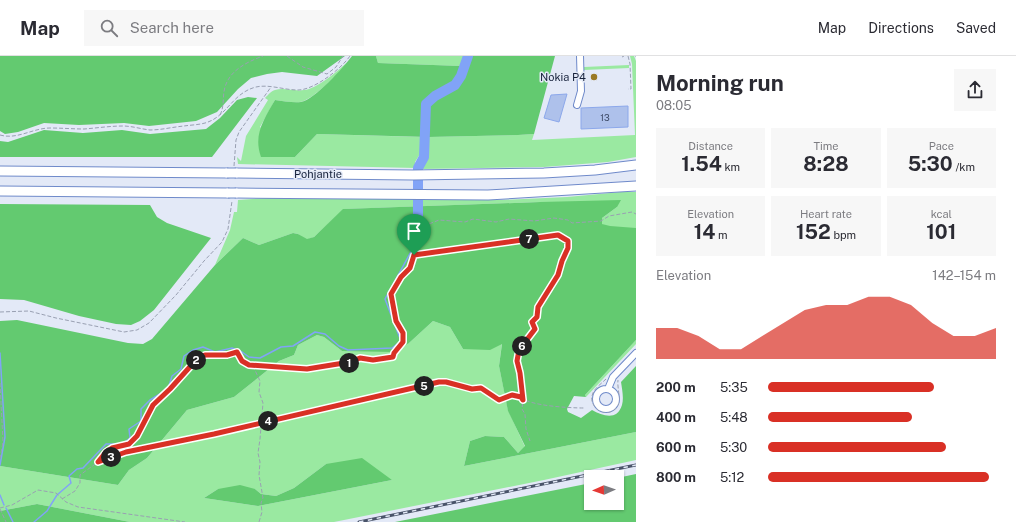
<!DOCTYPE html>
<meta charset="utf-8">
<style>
body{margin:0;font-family:"Public Sans",sans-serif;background:#f7f7f7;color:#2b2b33;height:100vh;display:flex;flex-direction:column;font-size:15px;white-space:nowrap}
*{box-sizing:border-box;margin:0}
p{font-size:13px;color:#7c7c81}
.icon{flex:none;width:22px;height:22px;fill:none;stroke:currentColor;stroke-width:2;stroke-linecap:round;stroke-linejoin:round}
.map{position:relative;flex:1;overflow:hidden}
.panel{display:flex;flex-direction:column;background:#fff;width:380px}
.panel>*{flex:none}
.needle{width:26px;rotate:268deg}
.fabs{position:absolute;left:584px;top:414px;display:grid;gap:8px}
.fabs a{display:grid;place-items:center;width:40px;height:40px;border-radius:0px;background:#fff;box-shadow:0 1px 3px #0004;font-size:20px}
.pin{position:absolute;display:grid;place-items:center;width:34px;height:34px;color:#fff;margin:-41px -17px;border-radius:50% 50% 50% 0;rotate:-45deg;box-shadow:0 0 4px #0007}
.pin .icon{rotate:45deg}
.km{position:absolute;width:20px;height:20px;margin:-10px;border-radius:50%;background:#222;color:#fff;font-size:11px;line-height:20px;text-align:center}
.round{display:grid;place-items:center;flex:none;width:42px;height:42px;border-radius:0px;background:#f7f7f7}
.head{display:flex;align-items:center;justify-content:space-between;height:68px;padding:0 20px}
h1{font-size:22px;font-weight:700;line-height:30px}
.stats{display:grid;grid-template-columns:repeat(3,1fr);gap:6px;height:68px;padding:4px 20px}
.stats div{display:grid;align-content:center;border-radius:0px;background:#f7f7f7;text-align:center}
.stats b{font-size:20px;font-weight:700}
.stats small{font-size:11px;font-weight:400}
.stats p{font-size:11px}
.chart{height:112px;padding:8px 20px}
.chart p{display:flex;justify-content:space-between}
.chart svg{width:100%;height:72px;margin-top:4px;fill:#d93025;opacity:.7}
ul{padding:0 20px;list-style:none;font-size:13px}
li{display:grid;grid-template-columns:64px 48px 1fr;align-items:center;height:30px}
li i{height:10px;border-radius:5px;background:#d93025}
header{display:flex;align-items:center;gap:24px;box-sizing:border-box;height:56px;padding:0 20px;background:#fff;border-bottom:1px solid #e1e1e2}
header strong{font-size:19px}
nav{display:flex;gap:22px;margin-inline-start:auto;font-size:14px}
.search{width:280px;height:36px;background:#f7f7f7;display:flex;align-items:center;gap:10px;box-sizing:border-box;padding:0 14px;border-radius:0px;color:#7c7c81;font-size:15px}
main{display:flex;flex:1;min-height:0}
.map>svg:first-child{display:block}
.green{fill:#9ae9a1;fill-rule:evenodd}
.forest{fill:#63ca70}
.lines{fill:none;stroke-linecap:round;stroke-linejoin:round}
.stream{stroke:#81a3f7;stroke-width:1.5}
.river{stroke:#81a3f7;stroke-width:10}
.building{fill:#aec1eb;stroke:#8ca8eb}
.minor-casing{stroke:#6f8aca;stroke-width:8}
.highway-casing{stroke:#6f8aca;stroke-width:11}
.path{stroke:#99a0b2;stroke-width:1;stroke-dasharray:4 2;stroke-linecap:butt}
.minor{stroke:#fff;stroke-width:6}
.highway{stroke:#fff;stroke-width:9}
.rail-casing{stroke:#495369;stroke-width:3}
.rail{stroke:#e3e9f7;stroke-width:1.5;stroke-dasharray:4.5;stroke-linecap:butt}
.highway-bridge-casing{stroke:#6f8aca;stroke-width:11;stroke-linecap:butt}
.highway-bridge{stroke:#fff;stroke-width:9}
.route-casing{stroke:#fff;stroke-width:8}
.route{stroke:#d93025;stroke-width:5}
.poi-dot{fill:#9a7923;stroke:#e3e9f7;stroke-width:1.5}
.labels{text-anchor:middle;stroke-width:3;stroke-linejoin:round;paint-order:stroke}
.number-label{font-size:9px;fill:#3d4a67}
.poi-label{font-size:11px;fill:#17223b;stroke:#e3e9f7;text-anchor:end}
.street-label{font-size:11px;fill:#17223b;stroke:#e3e9f7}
</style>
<header>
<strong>Map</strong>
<div class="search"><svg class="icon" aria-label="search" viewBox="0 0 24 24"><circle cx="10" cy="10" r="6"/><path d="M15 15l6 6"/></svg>Search here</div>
<nav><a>Map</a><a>Directions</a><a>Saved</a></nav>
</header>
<main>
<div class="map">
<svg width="636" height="466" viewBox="0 0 636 466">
<rect width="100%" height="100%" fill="#e3e9f7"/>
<path class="green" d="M376,0H464L461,10L378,7Z
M630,0H634L636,5V101L608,106L544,111L421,113V109L426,102L428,81L518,79L534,78L532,84L635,79L632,8Z
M350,4C342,14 312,45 300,46C293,47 283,45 275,44L260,71L295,101L317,78L423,81L420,98L415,106L416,112L238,108L237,101L241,105L246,80L268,44L265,42C268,39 271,35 275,34C286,31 296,37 309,33C325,27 338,14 350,4Z
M629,9V12L584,14V11Z
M621,136H636V237L602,168V162L617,151L540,146L344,153L314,181L306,184L298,178L293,177L259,189L243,182L215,209L230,174L234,156H237L238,144L266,142L500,144L567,141Z
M433,265L450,271L463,293L502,287L499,310L508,354L525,391L518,397L504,381L485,380L470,385L464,410L636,376V404L544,424L334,466H130L37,448L0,455V410L118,429L129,414L147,402L187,354L234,341L279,305L294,299L298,289L317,279L324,281L342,295L409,287ZM326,408L392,424L258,450L204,442L218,433H255L261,438L276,440L294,432Z
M636,284V288L586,341L585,339Z"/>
<path class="forest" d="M0,0H345L317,20L282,16L267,18L251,22L238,33L217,56L196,65L149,70L124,67L79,69L44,67L18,76L5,78L0,75Z
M352,0H376L378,7L461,10L464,0H555L534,78L518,79L428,81L317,78L295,101H261C253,79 264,63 275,44C283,45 293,47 301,46C314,44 344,11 352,0Z
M248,41L257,42L212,101H0V85L8,86L44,74L83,77L122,74L150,78L206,73L220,62L237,44Z
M621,144L617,151L602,162V168L610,170L636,172V284L585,339L586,341L574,340L567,353L568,356L581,362L592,354C603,360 617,365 622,349C624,342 622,333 621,326L636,310V376L464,410L470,385L485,380L504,381L518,397L525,390L508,355L499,310L502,288L490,294L463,293L450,271L433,265L409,287L394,296L342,295L324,281L317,279L298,289L294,299L279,305L234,341L187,354L147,402L129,414L118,429L0,410V265L17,264L128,287L143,288L152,283L215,209L243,182L259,189L293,177L298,178L307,183L314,181L343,153L540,146Z
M0,148L150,149L157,161L167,167L211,182L154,254L140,265L131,269L116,268L79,260L24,244L0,243Z
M362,402L392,424L258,450L204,442L218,433L240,429L255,433L261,438L276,440L294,432L326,408Z
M636,418V466H395L591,427V447H617V422Z
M37,448L130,466H0V455Z"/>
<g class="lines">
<path class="stream" d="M0,297L5,381L0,409
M0,439L4,449
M6,452L13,466
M34,466L47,455L57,439L71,427L69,420L77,413L83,412L106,388H122L130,382L129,373L141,365V353L150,344L168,333L172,320L181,313L184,300L193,294L203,291L215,296L232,292L242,296L249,301L260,302L281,291L293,290L315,276L325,278L339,290L348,294L392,292L401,285L385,243L418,183"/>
<path class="river" d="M418,183L420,178L418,172V112L424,101L426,48L435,40L455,29L461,20L468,0"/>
</g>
<path class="building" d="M567,38L559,66L544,62L551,39Z
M628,50V71L581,73V52Z"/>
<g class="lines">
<defs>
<path id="minor" d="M577,49L581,35L580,0
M596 343a10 10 0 1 1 20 0a10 10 0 1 1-20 0Z
M608,333L613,321L636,297"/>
<path id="highway" d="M0,115L227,117
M236,117L413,119L544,117L595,114L636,109
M0,135L228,137
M236,137L488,139L636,130"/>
</defs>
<use href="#minor" class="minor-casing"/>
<use href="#highway" class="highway-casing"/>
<path class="path" d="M287,0L303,11L327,18L336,11L343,0
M628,0L630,8L631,33H628
M636,0V1
M622,1L624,0
M220,59C225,49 222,41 225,31C230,14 247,6 263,0
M0,79C17,84 33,72 50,72C62,72 73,73 84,73C97,72 110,70 123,70C132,70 141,73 150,74C161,74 173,71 184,70C190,69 198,69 205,67C227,61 232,37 256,31C269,28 284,34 298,34C314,34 341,13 350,0
M234,110L236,84L239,76L271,31
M414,198L424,178V170L439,164L465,166L473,163L496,166L509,163L534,165L554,162L568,164L572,167L601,165L609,160L632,156L636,158
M0,256L29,255L56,262L124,276L137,274L149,267L176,239L204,205L222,186L228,173L232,145
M253,310L260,325L259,336L263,347L260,383L258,397L260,406L259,419L263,442L261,447L262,456L259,466
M606,323C602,327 595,332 593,337C586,352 610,365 618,349C621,342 617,332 618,324
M0,327L3,386L0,403
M98,405L126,396L214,377L439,326H446L472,333L481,332L499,344L512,339L521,341C528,350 571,352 584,352
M62,443L75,435L80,427V419L98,406L106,396L112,392L129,388L137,380L153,349L170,333L197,303L205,299H227L237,296L242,305L249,309L307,313L350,306L361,302L373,304L393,301L394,297L403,286V277L396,265L391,238L401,221L410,212L414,199L558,179L568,185V192L562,205L558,219L538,251L537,261L532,267L535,273L519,294L517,305L520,317L523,344L522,353L525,358L526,373L530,385
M0,452L12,449L38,434L56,437L66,446L78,451L185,466
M0,453L6,466"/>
<use href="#minor" class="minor"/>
<use href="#highway" class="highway"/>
<defs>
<path id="rail" d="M359,466L636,409"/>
</defs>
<use href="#rail" class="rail-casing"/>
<use href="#rail" class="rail"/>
<defs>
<path id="highway-bridge" d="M227,117H236
M228,137H236"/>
</defs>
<use href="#highway-bridge" class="highway-bridge-casing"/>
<use href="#highway-bridge" class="highway-bridge"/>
</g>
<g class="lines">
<defs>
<path id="route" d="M558,179L568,185V192L562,205L558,219L538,251L537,261L532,266L535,273L519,294L517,305L520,317L523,344L521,341L512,339L499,344L481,332L472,333L446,326H439L214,378L126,396L98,406L106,396L112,392L129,388L137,380L153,349L170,333L197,303L205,299H227L237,296L242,305L249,309L307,313L350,306L360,302L373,304L393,301L394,297L403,286V277L396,265L391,238L401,221L410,212L414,199Z"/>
</defs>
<use href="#route" class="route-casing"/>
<use href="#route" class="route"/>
</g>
<circle class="poi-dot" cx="594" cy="21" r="4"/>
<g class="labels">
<g class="number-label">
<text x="605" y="65">13</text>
</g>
<g class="poi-label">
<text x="586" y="25">Nokia P4</text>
</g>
<g class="street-label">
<text x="318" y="122">Pohjantie</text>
</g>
</g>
</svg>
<div class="fabs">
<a><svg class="needle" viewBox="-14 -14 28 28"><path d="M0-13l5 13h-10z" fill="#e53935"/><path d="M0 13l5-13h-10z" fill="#7c7c81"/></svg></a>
</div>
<div class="pin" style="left:414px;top:199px;background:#1e9e55"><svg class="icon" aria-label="arrive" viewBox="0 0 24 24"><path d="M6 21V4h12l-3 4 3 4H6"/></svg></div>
<b class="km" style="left:349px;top:307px">1</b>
<b class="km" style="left:196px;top:304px">2</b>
<b class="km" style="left:111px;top:401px">3</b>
<b class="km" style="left:268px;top:365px">4</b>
<b class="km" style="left:424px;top:330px">5</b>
<b class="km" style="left:522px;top:290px">6</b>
<b class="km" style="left:529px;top:183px">7</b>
</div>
<section class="panel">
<div class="head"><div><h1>Morning run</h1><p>08:05</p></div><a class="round"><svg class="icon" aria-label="share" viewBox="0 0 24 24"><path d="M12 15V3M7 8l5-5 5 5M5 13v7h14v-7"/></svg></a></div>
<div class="stats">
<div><p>Distance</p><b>1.54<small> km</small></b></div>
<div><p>Time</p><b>8:28</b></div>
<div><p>Pace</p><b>5:30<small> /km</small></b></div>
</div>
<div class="stats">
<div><p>Elevation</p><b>14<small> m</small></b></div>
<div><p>Heart rate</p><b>152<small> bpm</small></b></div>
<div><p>kcal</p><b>101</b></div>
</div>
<div class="chart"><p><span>Elevation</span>142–154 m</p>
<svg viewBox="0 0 160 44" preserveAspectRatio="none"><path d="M0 44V25L10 25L20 30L30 38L40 38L50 30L60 22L70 14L80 11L90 11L100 6L110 6L120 11L130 22L140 30L150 30L160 25V44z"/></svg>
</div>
<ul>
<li><b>200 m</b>5:35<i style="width:73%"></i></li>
<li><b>400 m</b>5:48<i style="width:63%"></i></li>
<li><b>600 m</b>5:30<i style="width:78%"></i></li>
<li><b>800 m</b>5:12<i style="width:97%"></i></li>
</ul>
</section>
</main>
